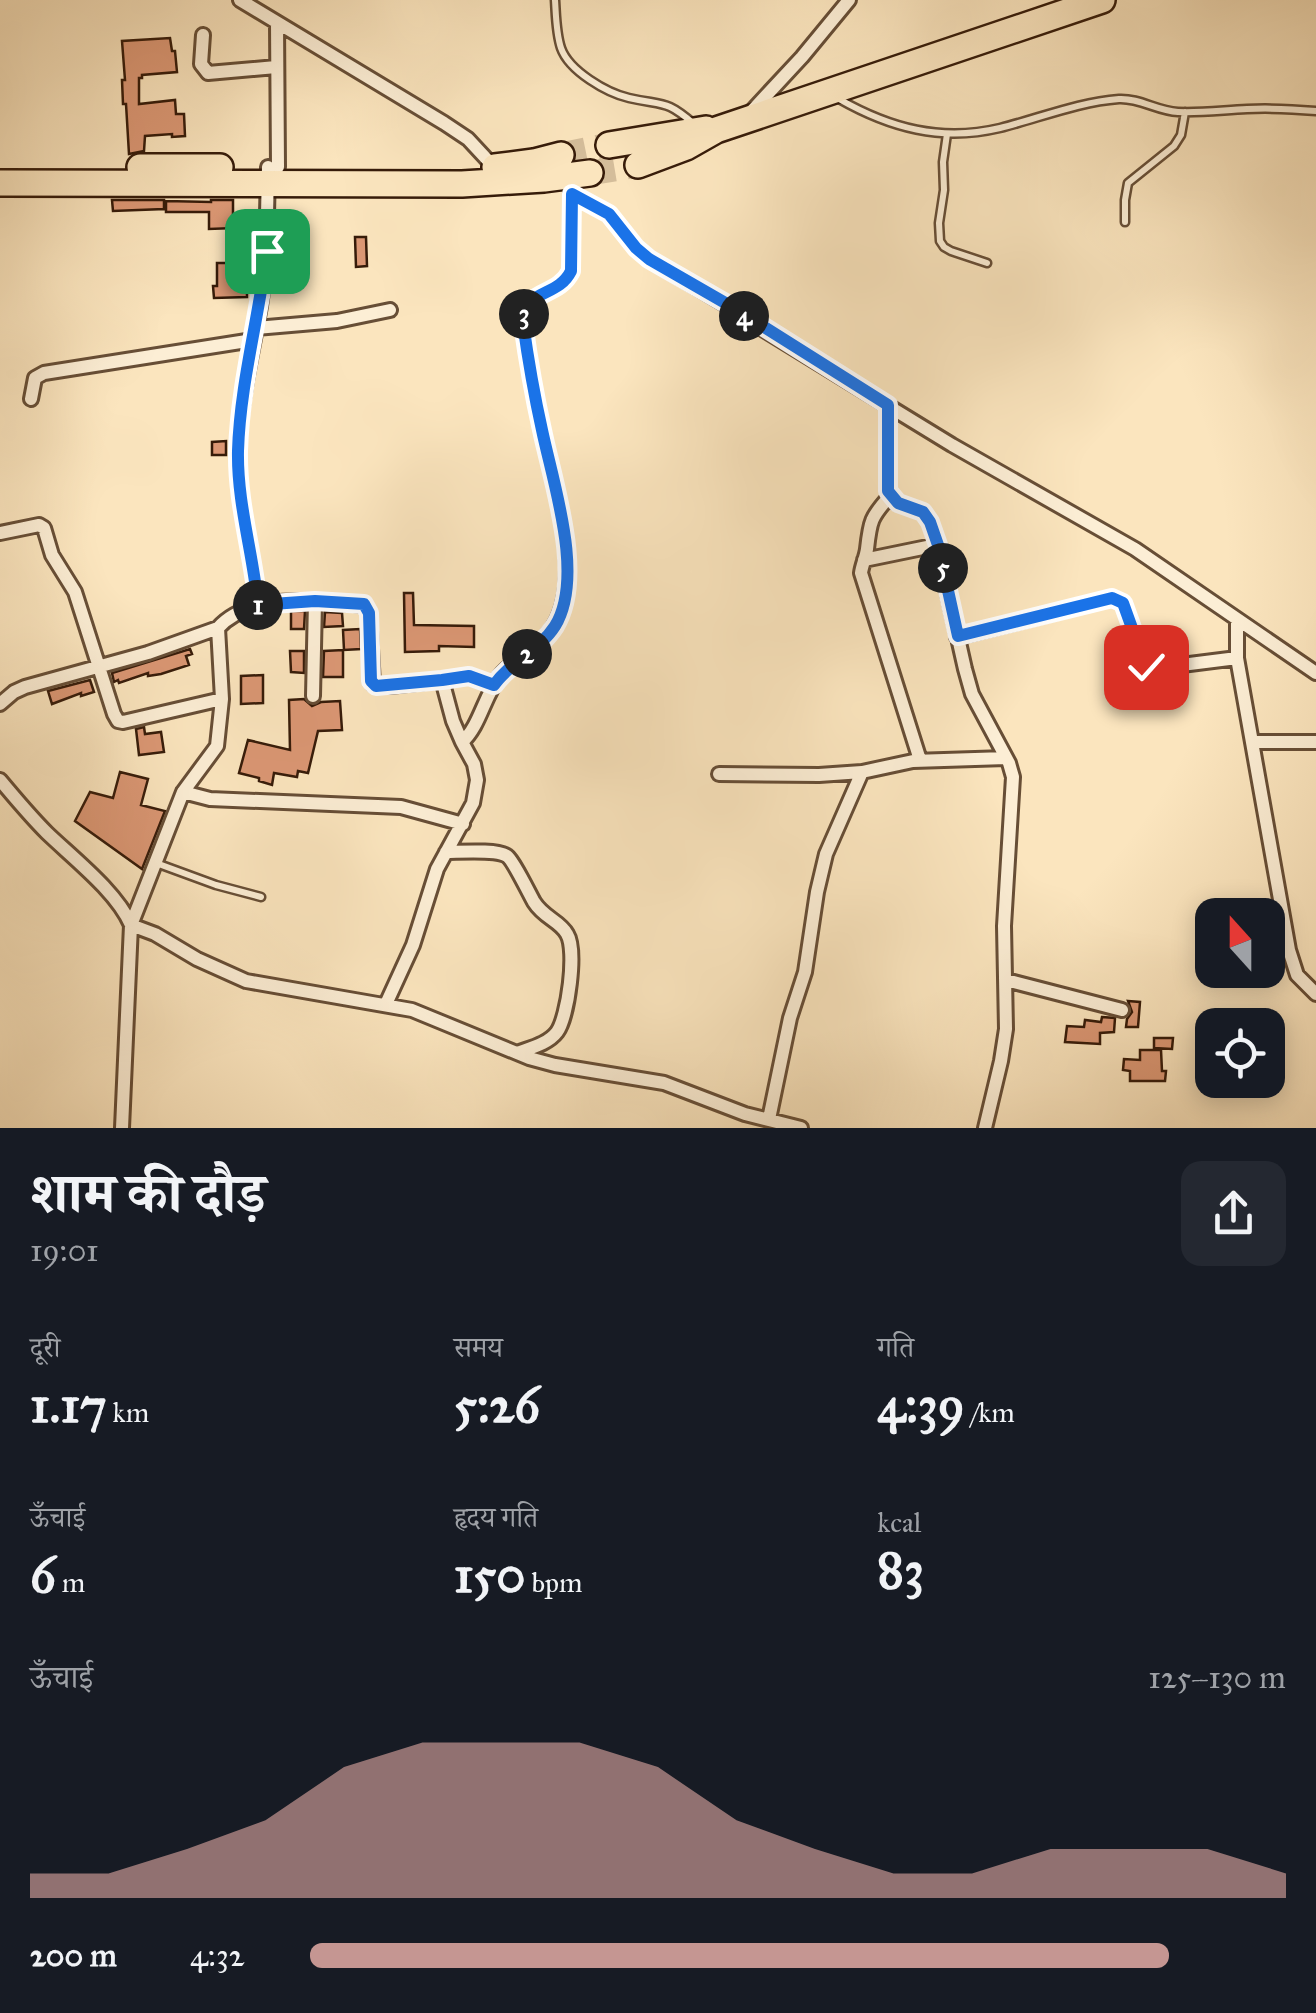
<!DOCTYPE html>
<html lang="hi">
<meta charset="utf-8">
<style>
body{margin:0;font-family:"IM FELL Great Primer","Noto Serif Devanagari",serif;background:#242831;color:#f1f3f6;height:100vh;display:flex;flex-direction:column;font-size:38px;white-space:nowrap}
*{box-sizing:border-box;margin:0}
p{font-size:32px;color:#9ea1a6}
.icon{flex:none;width:55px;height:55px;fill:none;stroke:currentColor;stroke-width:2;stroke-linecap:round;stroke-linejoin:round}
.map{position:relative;height:1128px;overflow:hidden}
.side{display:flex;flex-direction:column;background:#171b24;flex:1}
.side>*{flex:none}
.needle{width:65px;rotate:339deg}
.buttons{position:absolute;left:1195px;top:898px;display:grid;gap:20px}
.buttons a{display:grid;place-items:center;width:90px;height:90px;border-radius:20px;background:#171b24;box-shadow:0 5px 25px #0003;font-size:50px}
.pin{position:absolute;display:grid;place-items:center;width:85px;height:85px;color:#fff;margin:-42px;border-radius:20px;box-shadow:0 5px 15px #0006}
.km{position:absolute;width:50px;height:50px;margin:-25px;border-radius:50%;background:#222;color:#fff;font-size:28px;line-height:50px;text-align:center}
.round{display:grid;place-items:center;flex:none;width:105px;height:105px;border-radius:20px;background:#242831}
.head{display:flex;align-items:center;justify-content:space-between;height:170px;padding:0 30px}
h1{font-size:55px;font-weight:700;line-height:75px}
.stats{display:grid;grid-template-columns:repeat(3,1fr);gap:15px;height:170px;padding:10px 30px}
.stats div{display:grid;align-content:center}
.stats b{font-size:50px;font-weight:700}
.stats small{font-size:28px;font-weight:400}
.stats p{font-size:28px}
.chart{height:280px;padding:20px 30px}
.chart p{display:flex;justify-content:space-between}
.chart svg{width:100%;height:180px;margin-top:10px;fill:#c59692;opacity:.7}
ul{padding:0 30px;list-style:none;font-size:32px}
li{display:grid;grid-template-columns:160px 120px 1fr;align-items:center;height:75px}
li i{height:25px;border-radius:12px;background:#c59692}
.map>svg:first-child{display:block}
.building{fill:#db9774;stroke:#361b09;stroke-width:2.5}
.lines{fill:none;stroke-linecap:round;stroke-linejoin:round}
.highway-tunnel{stroke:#d4bd9a;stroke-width:25;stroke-dasharray:25 12;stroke-linecap:butt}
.lane-casing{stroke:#674e36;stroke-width:11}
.street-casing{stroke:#674e36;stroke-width:18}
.highway-casing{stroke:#361b09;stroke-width:30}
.lane{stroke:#fceed5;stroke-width:6}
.street{stroke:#fceed5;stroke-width:12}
.highway{stroke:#fbe5be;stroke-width:25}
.route-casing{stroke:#fff;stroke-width:20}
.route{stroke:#1a73e8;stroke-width:12}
</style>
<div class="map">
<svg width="1316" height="1128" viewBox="0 0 1316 1128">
<rect width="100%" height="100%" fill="#fbe5be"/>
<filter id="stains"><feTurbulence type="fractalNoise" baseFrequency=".002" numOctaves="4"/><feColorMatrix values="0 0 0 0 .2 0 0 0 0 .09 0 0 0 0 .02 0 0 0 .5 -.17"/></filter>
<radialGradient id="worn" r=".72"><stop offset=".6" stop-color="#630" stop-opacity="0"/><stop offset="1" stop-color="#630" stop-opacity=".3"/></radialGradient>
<path class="building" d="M170,38L172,51H175L177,72L142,75V78H139V104L175,100L176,114H184L185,136L172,137V134L145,136L144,151L129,154L126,104H123L122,80H125L122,41Z
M112,200H164V209L113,211Z
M211,200H233V215L252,214L253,231H235V228L209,229V212H166V201L211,202Z
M355,237H366L367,266L356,267Z
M217,263H254L253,284L247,283V297L214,298L213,286H217Z
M278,274H291L292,292H278Z
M226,441V455H212V442Z
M404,593H413L414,625L474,626V647L439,646V651L405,652Z
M291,611H305L304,629H291Z
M325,612L342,613L343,626L324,627Z
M360,629L361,649L344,650L343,630Z
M190,649L192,654L186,656L189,665L161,674L148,676V673L119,683L118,680L114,682L112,673Z
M343,650V677H323L324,651Z
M290,651H304V673L291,672Z
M263,675V703L241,704V676Z
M90,680L94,692L81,696V693L52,704L48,691Z
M304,699L312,706L321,702L340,701L342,730L318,731L308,773L298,771L297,777L274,773L272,785L259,781V778L239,773L248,740L290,750L289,700Z
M144,727L145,734L161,732L164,752L139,755L136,729Z
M120,772L148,779L141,805L165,811L142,869L75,821L90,792L113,798Z
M1128,1001L1140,1002L1138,1027H1126L1127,1019L1132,1012Z
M1102,1017L1115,1018L1114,1032L1100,1033V1044L1065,1042L1067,1026L1084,1027L1085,1020L1101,1022Z
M1154,1038H1173L1172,1049L1154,1048Z
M1140,1050H1161L1162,1071H1166L1165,1081H1130V1071L1123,1070L1124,1059L1140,1060Z"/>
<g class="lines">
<path class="highway-tunnel" d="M561,155L609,145
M590,173L638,165"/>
<defs>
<path id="lane" d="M555,0C556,15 556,33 561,48C569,71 607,93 629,98C664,106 665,99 694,124
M839,99C890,128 941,142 1000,128C1040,118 1078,102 1119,99C1140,98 1157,111 1178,112C1201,113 1224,110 1247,109C1270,108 1293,109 1316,111
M947,134L943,162L944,190L939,223L940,241L944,247L951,251L987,263
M1125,222V200L1128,183L1174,146L1181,135L1185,112
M156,863L216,885L261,897"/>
<path id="street" d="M240,0L444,123L468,139L494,167
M277,23L278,167
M203,35L201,64L208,73L276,67
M750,113L802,57L849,0
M572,194L609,214L636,248L649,259L733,309L761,328L952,445L1135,549L1316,673
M256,328L337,321L390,310
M31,399L35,378L44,373L253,340
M887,405L889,491L897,503L923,512L930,522L937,545L965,669L972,694L1009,763L1013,777L1004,926L1006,1029L1001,1061L985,1128
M890,496C871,517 870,521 867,549C866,557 862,565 861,573L920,760
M0,533L39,525L44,528L52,555L75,592L114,714L118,721L123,722L222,699
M864,560L937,545
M258,605C253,554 237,504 238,452C239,403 252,354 260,306C267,260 267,214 268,167
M1237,619V658L1289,950L1297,975L1316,994
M957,637L1112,598L1123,603L1143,663L1150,669L1237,658
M442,680L469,676L494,685
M313,696L315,601
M0,704L14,692L25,687L148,653L218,628
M1252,742H1316
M719,774L819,775L862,772L913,761L1006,758
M0,780C15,798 30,816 47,833C73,858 117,892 131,925L155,934L197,959L246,981L412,1010L529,1058L555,1065L664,1083L745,1114L801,1128
M183,792L210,799L401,807L463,824
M446,852C459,852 497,849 507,856C513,860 529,893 534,902C544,918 560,921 567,934C577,950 568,1017 557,1032C548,1044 530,1048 517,1053
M1006,980L1122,1010
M386,1004L413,945L437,869L473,803L477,780L474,764L462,742C480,726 484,696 500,676C516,656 542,648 555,624C584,573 553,483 542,429C534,394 528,358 523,323C526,287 557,299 571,271L572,194L569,177
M769,1119L790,1018L805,972L817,892L826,854L862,772
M122,1128L131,925L183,792L217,746L222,699L218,628C250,592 321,601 364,605L369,613L373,684L390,686L442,680L453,721L462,742"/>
<path id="highway" d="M609,145L706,129
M638,165L686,147L716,130L1102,0
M140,167H220
M495,167L534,162L561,155
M0,183L462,184L544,179L590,173"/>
</defs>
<use href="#lane" class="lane-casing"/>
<use href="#street" class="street-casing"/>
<use href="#highway" class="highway-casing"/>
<use href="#lane" class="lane"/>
<use href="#street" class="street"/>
<use href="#highway" class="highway"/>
</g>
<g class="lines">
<defs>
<path id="route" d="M267,251C259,317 240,384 238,451C237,503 253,553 258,605L315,601L364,604L369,613L371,681L376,686L442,680L469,676L494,685C511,661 539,651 555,626C585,577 553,483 542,430C534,394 528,359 523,323C525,287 557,299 571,271L572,194L609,214L636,248L649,259L734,308L888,405V491L898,503L923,512L930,522L938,545L958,636L1112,598L1123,603L1146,667"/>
</defs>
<use href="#route" class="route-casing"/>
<use href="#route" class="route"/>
</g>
<rect width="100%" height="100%" filter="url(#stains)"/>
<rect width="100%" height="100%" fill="url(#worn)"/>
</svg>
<div class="buttons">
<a><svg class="needle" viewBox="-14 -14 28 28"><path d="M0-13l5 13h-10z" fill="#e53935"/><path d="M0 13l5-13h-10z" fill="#9ea1a6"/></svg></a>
<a><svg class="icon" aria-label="locate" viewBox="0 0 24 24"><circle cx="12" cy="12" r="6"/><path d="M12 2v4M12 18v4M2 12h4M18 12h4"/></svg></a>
</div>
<div class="pin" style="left:267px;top:251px;background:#1e9e55"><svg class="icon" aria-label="arrive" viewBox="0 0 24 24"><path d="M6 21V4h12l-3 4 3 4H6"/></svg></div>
<div class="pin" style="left:1146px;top:667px;background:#d93025"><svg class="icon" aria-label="check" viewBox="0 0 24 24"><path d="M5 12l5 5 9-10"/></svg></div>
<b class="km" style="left:258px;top:605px">1</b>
<b class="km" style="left:527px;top:654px">2</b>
<b class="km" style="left:524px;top:314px">3</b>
<b class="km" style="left:744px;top:316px">4</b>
<b class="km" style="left:943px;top:568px">5</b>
</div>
<section class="side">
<div class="head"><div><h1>शाम की दौड़</h1><p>19:01</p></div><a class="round"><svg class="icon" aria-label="share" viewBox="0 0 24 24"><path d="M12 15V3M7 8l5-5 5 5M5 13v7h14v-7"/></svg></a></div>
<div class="stats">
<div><p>दूरी</p><b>1.17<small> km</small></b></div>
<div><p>समय</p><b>5:26</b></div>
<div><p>गति</p><b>4:39<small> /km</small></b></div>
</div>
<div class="stats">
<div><p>ऊँचाई</p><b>6<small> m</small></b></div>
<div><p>हृदय गति</p><b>150<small> bpm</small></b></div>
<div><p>kcal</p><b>83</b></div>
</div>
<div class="chart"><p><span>ऊँचाई</span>125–130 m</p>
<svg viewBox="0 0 160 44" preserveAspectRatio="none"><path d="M0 44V38L10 38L20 32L30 25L40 12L50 6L60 6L70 6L80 12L90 25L100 32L110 38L120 38L130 32L140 32L150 32L160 38V44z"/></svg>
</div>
<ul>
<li><b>200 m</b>4:32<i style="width:88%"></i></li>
</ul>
</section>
